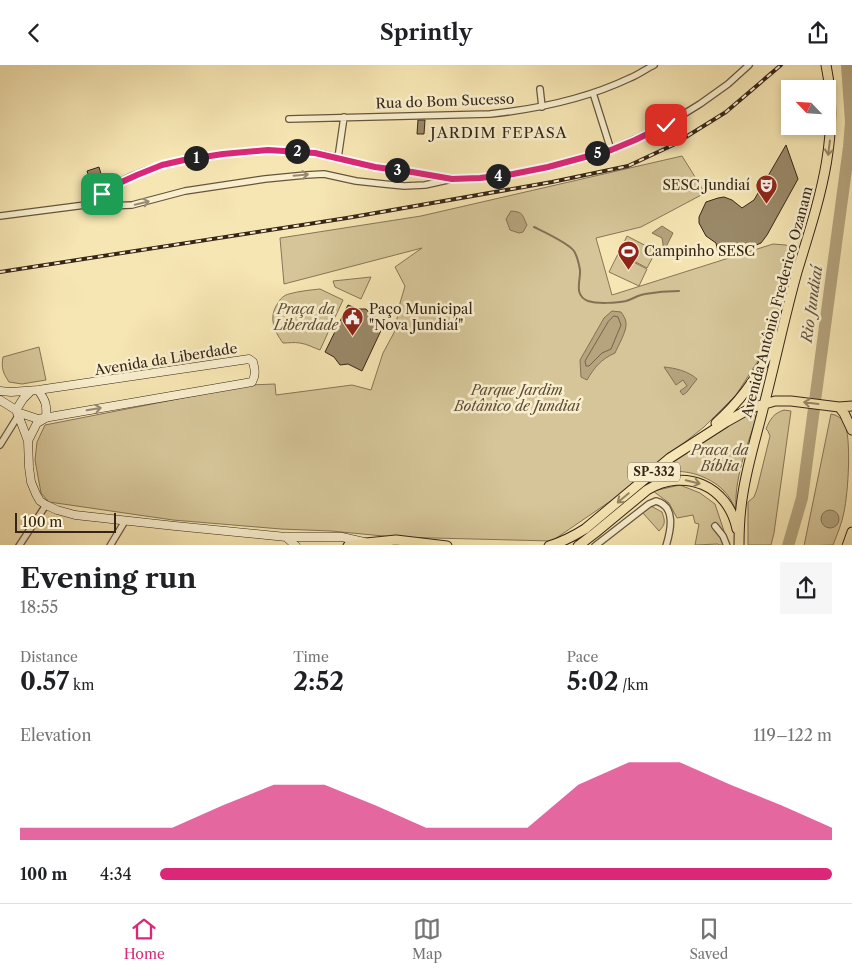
<!DOCTYPE html>
<meta charset="utf-8">
<style>
body{margin:0;font-family:"Libre Caslon Text",serif;background:#f6f6f6;color:#202124;height:100vh;display:flex;flex-direction:column;font-size:19px;white-space:nowrap}
*{box-sizing:border-box;margin:0}
p{font-size:16px;color:#757577}
.icon{flex:none;width:28px;height:28px;fill:none;stroke:currentColor;stroke-width:2;stroke-linecap:round;stroke-linejoin:round}
.map{position:relative;height:480px;overflow:hidden}
.side{display:flex;flex-direction:column;background:#fff;flex:1}
.side>*{flex:none}
.needle{width:32px;rotate:295deg}
.controls{position:absolute;left:781px;top:15px;display:grid;gap:10px}
.controls a{display:grid;place-items:center;width:55px;height:55px;border-radius:0px;background:#fff;box-shadow:0 2px 8px #0003;font-size:25px}
.scale{position:absolute;left:15px;bottom:12px;width:101px;box-sizing:border-box;padding-left:5px;border:2px solid #362517;border-top:0;font-size:14px;line-height:18px;white-space:nowrap;color:#362517;-webkit-text-stroke:4px #f9efce;paint-order:stroke}
.pin{position:absolute;display:grid;place-items:center;width:42px;height:42px;color:#fff;margin:-21px;border-radius:10px;box-shadow:0 2px 8px #0006}
.km{position:absolute;width:25px;height:25px;margin:-12px;border-radius:50%;background:#222;color:#fff;font-size:14px;line-height:25px;text-align:center}
.round{display:grid;place-items:center;flex:none;width:52px;height:52px;border-radius:0px;background:#f6f6f6}
.summary{display:flex;align-items:center;justify-content:space-between;height:85px;padding:0 20px}
h1{font-size:28px;font-weight:700;line-height:38px}
.figures{display:grid;grid-template-columns:repeat(3,1fr);gap:8px;height:85px;padding:5px 20px}
.figures div{display:grid;align-content:center}
.figures b{font-size:25px;font-weight:700}
.figures small{font-size:14px;font-weight:400}
.figures p{font-size:14px}
.chart{height:140px;padding:10px 20px}
.chart p{display:flex;justify-content:space-between}
.chart svg{width:100%;height:90px;margin-top:5px;fill:#db2777;opacity:.7}
ul{padding:0 20px;list-style:none;font-size:16px}
li{display:grid;grid-template-columns:80px 60px 1fr;align-items:center;height:38px}
li i{height:12px;border-radius:6px;background:#db2777}
header{display:flex;justify-content:space-between;align-items:center;height:65px;padding:0 20px;background:#fff;font-size:22px;font-weight:700}
.tabs{display:flex;justify-content:space-around;align-items:center;height:70px;border-top:1px solid #e0e0e0;background:#fff;font-size:14px;color:#757577}
.tabs a{display:grid;justify-items:center;gap:2px}
.tabs .selected{color:#db2777}
.map>svg:first-child{display:block}
.green{fill:#d5c598;stroke:#867558}
.water{fill:#b5a47e;stroke:#827155}
.lines{fill:none;stroke-linecap:round;stroke-linejoin:round}
.shore{stroke:#76644a;stroke-width:1}
.stream{stroke:#827155;stroke-width:2}
.river{stroke:#b5a47e;stroke-width:12}
.building{fill:#9a8968;stroke:#362517}
.street-casing{stroke:#66553e;stroke-width:8}
.secondary-casing{stroke:#362517;stroke-width:9}
.primary-casing{stroke:#362517;stroke-width:11}
.street{stroke:#f9efce;stroke-width:5.5}
.secondary{stroke:#f9efce;stroke-width:8}
.primary{stroke:#f6e6b3;stroke-width:9}
.rail-casing{stroke:#362517;stroke-width:4}
.rail{stroke:#f9efce;stroke-width:2;stroke-dasharray:5.5;stroke-linecap:butt}
.oneway{stroke:#968665}
.oneway2{stroke:#988a72}
.route-casing{stroke:#fff;stroke-width:10}
.route{stroke:#db2777;stroke-width:6}
.labels{text-anchor:middle;stroke-width:5;stroke-linejoin:round;paint-order:stroke}
.shield{fill:#f9efce;stroke:#70624e;stroke-width:1}
.shield-label{font-size:12px;font-weight:bold;fill:#362517}
.street-label{font-size:14px;fill:#362517;stroke:#f9efce}
.poi-label{font-size:14px;fill:#362517;stroke:#f9efce;text-anchor:start}
.park-label{font-size:14px;font-style:italic;fill:#5e4d37;stroke:#f9efce}
.neighbourhood-label{font-size:15px;letter-spacing:1px;fill:#362517;stroke:#f9efce}
.water-label{font-size:15px;font-style:italic;fill:#62513b;stroke:#f9efce}
</style>
<header><svg class="icon" aria-label="back" viewBox="0 0 24 24"><path d="M15 5l-7 7 7 7"/></svg>Sprintly<svg class="icon" aria-label="share" viewBox="0 0 24 24"><path d="M12 15V3M7 8l5-5 5 5M5 13v7h14v-7"/></svg></header>
<div class="map">
<svg width="852" height="481" viewBox="0 0 852 481">
<rect width="100%" height="100%" fill="#f6e6b3"/>
<filter id="stains"><feTurbulence type="fractalNoise" baseFrequency=".004" numOctaves="4"/><feColorMatrix values="0 0 0 0 .2 0 0 0 0 .09 0 0 0 0 .02 0 0 0 .5 -.17"/></filter>
<radialGradient id="worn" r=".72"><stop offset=".6" stop-color="#630" stop-opacity="0"/><stop offset="1" stop-color="#630" stop-opacity=".3"/></radialGradient>
<path class="green" d="M682,91L705,128L641,162L596,173L612,230L773,179L786,180L792,183L793,194L776,254L763,288L736,330L704,362L612,435L552,476L394,472L331,466L281,464L173,455L49,437L41,428L35,395L37,377L45,360L249,320L275,319L276,330L352,320L371,325L383,288L396,264L398,245L405,221L395,202L422,183L284,219L280,173L421,151Z
M627,171L656,186L647,203L619,188Z
M618,189L647,204L639,221L609,207Z
M371,212L361,234L335,222L333,216Z
M320,224L343,235L320,285C314,283 307,279 300,278C294,277 289,278 283,278C274,266 268,252 278,238C280,234 284,230 289,229C299,226 311,225 320,224Z
M39,282L46,315L22,319L9,317C3,308 1,303 3,292Z
M784,345L791,346L774,468L771,480H748V437L754,432L757,424L770,371L768,366L766,364C770,354 774,348 784,345Z
M753,348L755,350L756,354C746,383 734,415 736,446C733,439 730,432 724,426C709,410 679,401 659,410L657,408L710,372L742,353Z
M831,349C837,350 841,353 844,357C852,372 848,429 844,447C842,458 837,470 833,480L804,481Z
M680,420L700,428L715,439L727,475V480H719L718,479L695,480L699,459L695,458L693,450L677,453L669,438L653,426Z
M651,441L662,447C665,456 666,459 659,466L642,447Z"/>
<path class="water" d="M511,146C524,147 522,150 527,160L523,167L519,168L510,165L506,154Z
M662,161L673,168L664,186L662,173L652,168Z
M612,246L621,247C623,250 626,254 626,258C627,266 618,281 615,288C601,294 594,303 587,315L581,312L580,295L604,253Z
M664,302C675,303 688,306 697,314L687,327L683,330L680,326L687,321L683,315L676,320Z
M821 454a9 9 0 1 1 18 0a9 9 0 1 1-18 0Z"/>
<g class="lines">
<path class="shore" d="M614,251L618,252L621,260L611,284L602,288L589,301H586L585,296L608,257Z"/>
<path class="stream" d="M534,162C544,167 568,178 574,186C577,191 579,199 580,205C581,215 573,230 588,236C597,239 617,238 626,236C633,234 638,230 645,229C656,227 668,226 679,226"/>
<path class="river" d="M788,481L802,433L849,82L851,57L847,0"/>
</g>
<path class="building" d="M418,55H425L424,69H417Z
M786,80L798,114L767,170L761,178L749,183L719,193L716,178L706,171L699,158V152L706,137L718,133L724,132L732,135L742,143L754,135Z
M99,102L103,116L98,117L99,119L92,121L87,106Z
M348,240L358,244H366L371,250L385,257L362,306L348,299L340,300L334,292L325,287Z"/>
<g class="lines">
<defs>
<path id="street" d="M540,24L542,42
M593,28L611,85
M289,54L490,49C538,44 586,34 630,13C638,10 646,4 654,0
M338,93L344,52
M93,139C96,135 100,131 103,128C150,90 254,82 312,87C333,90 354,98 375,102C387,104 400,105 412,107C425,109 437,111 450,114
M0,151L93,139L109,141L132,140L185,126L265,114L306,110L324,109L356,116L384,119L404,121L425,120L452,114L479,113L513,109L548,102L611,85L666,60L700,39L728,19L749,0
M0,380L18,351
M715,461L723,471L727,481
M19,481L46,440
M110,481L125,456
M595,481L649,439L656,436C676,441 671,465 666,481"/>
<path id="secondary" d="M38,325C46,336 47,340 46,353
M0,326L11,327L38,325L249,294L253,297C255,305 256,310 252,317L38,354L17,347
M0,335L16,345L22,360L28,376L29,402L31,417L36,429L40,436L46,440L57,445L75,450L175,461L286,472H342L364,477
M16,345L23,334L31,326
M28,376L37,358L44,354
M286,472L296,481"/>
<path id="primary" d="M839,342L844,348L852,365
M716,358C743,334 763,305 776,271
M348,481L366,478L396,475L447,481
M549,481C562,477 574,471 585,464L670,393L726,357L751,343L775,336H791L839,342L852,341
M578,481L595,468L647,425C685,402 728,421 737,464
M739,481C739,463 740,445 743,428C748,396 758,366 765,336C776,293 785,250 797,207C818,138 841,74 826,0
M847,481L852,467"/>
</defs>
<use href="#street" class="street-casing"/>
<use href="#secondary" class="secondary-casing"/>
<use href="#primary" class="primary-casing"/>
<use href="#street" class="street"/>
<use href="#secondary" class="secondary"/>
<use href="#primary" class="primary"/>
<defs>
<path id="rail" d="M0,207L347,153L552,117L628,101L673,80L726,47L781,0"/>
</defs>
<use href="#rail" class="rail-casing"/>
<use href="#rail" class="rail"/>
</g>
<defs><path id="oneway-shaft" d="M-6 0H5M1.5-3L5.5 0L1.5 3" fill="none" stroke-width="1.6" stroke-linecap="round" stroke-linejoin="round" transform="scale(1.25)"/></defs>
<g class="oneway">
<use href="#oneway-shaft" transform="translate(829 83) rotate(97)"/>
<use href="#oneway-shaft" transform="translate(811 338) rotate(-173)"/>
<use href="#oneway-shaft" transform="translate(693 417) rotate(14)"/>
<use href="#oneway-shaft" transform="translate(623 433) rotate(140)"/>
</g>
<g class="oneway2">
<use href="#oneway-shaft" transform="translate(301 110) rotate(-5)"/>
<use href="#oneway-shaft" transform="translate(142 138) rotate(-13)"/>
<use href="#oneway-shaft" transform="translate(94 344) rotate(-10)"/>
</g>
<g class="lines">
<defs>
<path id="route" d="M102,129L115,120L137,110L162,100L184,95L223,89L268,85L315,88L375,102L412,107L452,114L480,113L513,109L548,102L611,85L635,75L666,60"/>
</defs>
<use href="#route" class="route-casing"/>
<use href="#route" class="route"/>
</g>
<defs>
<symbol id="theatre-pin" viewBox="-11 -11 22 30"><path d="M0 17L-7.5 6A9.5 9.5 0 1 1 7.5 6Z" fill="#8f2418" stroke="#f9efce"/><path d="M-5-5.5Q0-4 5-5.5V0Q5 5 0 6Q-5 5-5 0ZM-3.3-2.5H-1v1.5H-3.3ZM1-2.5H3.3v1.5H1ZM-2.8 1Q0 5.5 2.8 1Z" fill="#fff"/></symbol>
<symbol id="stadium-pin" viewBox="-11 -11 22 30"><path d="M0 17L-7.5 6A9.5 9.5 0 1 1 7.5 6Z" fill="#8f2418" stroke="#f9efce"/><path d="M0-5a6.5 5 0 1 0 0 10a6.5 5 0 1 0 0-10ZM-3.5-1.8h7v3.6h-7Z" fill="#fff"/></symbol>
<symbol id="civic-pin" viewBox="-11 -11 22 30"><path d="M0 17L-7.5 6A9.5 9.5 0 1 1 7.5 6Z" fill="#8f2418" stroke="#f9efce"/><path d="M-.6-6.5H3V-4.5H.6V-3L4-1V1h2V6H-6V1h2V-1L-.6-3ZM-1.2 2.5V6h2.4V2.5Z" fill="#fff"/></symbol>
</defs>
<g fill-rule="evenodd">
<use href="#theatre-pin" x="754" y="108" width="25" height="34"/>
<use href="#stadium-pin" x="616" y="174" width="25" height="34"/>
<use href="#civic-pin" x="340" y="240" width="25" height="34"/>
</g>
<g class="labels">
<rect class="shield" x="628" y="397.5" width="52" height="19" rx="4"/>
<g class="shield-label">
<text x="654" y="411">SP-332</text>
</g>
<g class="street-label">
<text transform="translate(445 36) rotate(-2)" y="5">Rua do Bom Sucesso</text>
<text transform="translate(777 237) rotate(-75)" y="5">Avenida Antônio Frederico Ozanam</text>
<text transform="translate(166 294) rotate(-9)" y="5">Avenida da Liberdade</text>
</g>
<g class="poi-label">
<text x="750" y="125" text-anchor="end">SESC Jundiaí</text>
<text x="644" y="191">Campinho SESC</text>
<text x="369" y="249">Paço Municipal<tspan x="369" dy="16">"Nova Jundiaí"</tspan></text>
</g>
<g class="park-label">
<text x="306" y="249">Praça da<tspan x="306" dy="16">Liberdade</tspan></text>
<text x="517" y="330">Parque Jardim<tspan x="517" dy="16">Botânico de Jundiaí</tspan></text>
<text x="720" y="390">Praça da<tspan x="720" dy="16">Bíblia</tspan></text>
</g>
<g class="neighbourhood-label">
<text x="499" y="73">JARDIM FEPASA</text>
</g>
<g class="water-label">
<text transform="translate(812 239) rotate(-82)" y="5">Rio Jundiaí</text>
</g>
</g>
<rect width="100%" height="100%" filter="url(#stains)"/>
<rect width="100%" height="100%" fill="url(#worn)"/>
</svg>
<div class="controls">
<a><svg class="needle" viewBox="-14 -14 28 28"><path d="M0-13l5 13h-10z" fill="#e53935"/><path d="M0 13l5-13h-10z" fill="#757577"/></svg></a>
</div>
<div class="scale">100 m</div>
<div class="pin" style="left:102px;top:129px;background:#1e9e55"><svg class="icon" aria-label="arrive" viewBox="0 0 24 24"><path d="M6 21V4h12l-3 4 3 4H6"/></svg></div>
<div class="pin" style="left:666px;top:60px;background:#d93025"><svg class="icon" aria-label="check" viewBox="0 0 24 24"><path d="M5 12l5 5 9-10"/></svg></div>
<b class="km" style="left:196px;top:93px">1</b>
<b class="km" style="left:297px;top:86px">2</b>
<b class="km" style="left:397px;top:105px">3</b>
<b class="km" style="left:498px;top:111px">4</b>
<b class="km" style="left:597px;top:88px">5</b>
</div>
<section class="side">
<div class="summary"><div><h1>Evening run</h1><p>18:55</p></div><a class="round"><svg class="icon" aria-label="share" viewBox="0 0 24 24"><path d="M12 15V3M7 8l5-5 5 5M5 13v7h14v-7"/></svg></a></div>
<div class="figures">
<div><p>Distance</p><b>0.57<small> km</small></b></div>
<div><p>Time</p><b>2:52</b></div>
<div><p>Pace</p><b>5:02<small> /km</small></b></div>
</div>
<div class="chart"><p><span>Elevation</span>119–122 m</p>
<svg viewBox="0 0 160 44" preserveAspectRatio="none"><path d="M0 44V38L10 38L20 38L30 38L40 27L50 17L60 17L70 27L80 38L90 38L100 38L110 17L120 6L130 6L140 17L150 27L160 38V44z"/></svg>
</div>
<ul>
<li><b>100 m</b>4:34<i style="width:100%"></i></li>
</ul>
</section>
<nav class="tabs">
<a class="selected"><svg class="icon" aria-label="home" viewBox="0 0 24 24"><path d="M3 11l9-7 9 7M6 9v11h12V9"/></svg>Home</a>
<a><svg class="icon" aria-label="map" viewBox="0 0 24 24"><path d="M3 6l6-2 6 2 6-2v14l-6 2-6-2-6 2zM9 4v14M15 6v14"/></svg>Map</a>
<a><svg class="icon" aria-label="saved" viewBox="0 0 24 24"><path d="M7 4h10v16l-5-4-5 4z"/></svg>Saved</a>
</nav>
